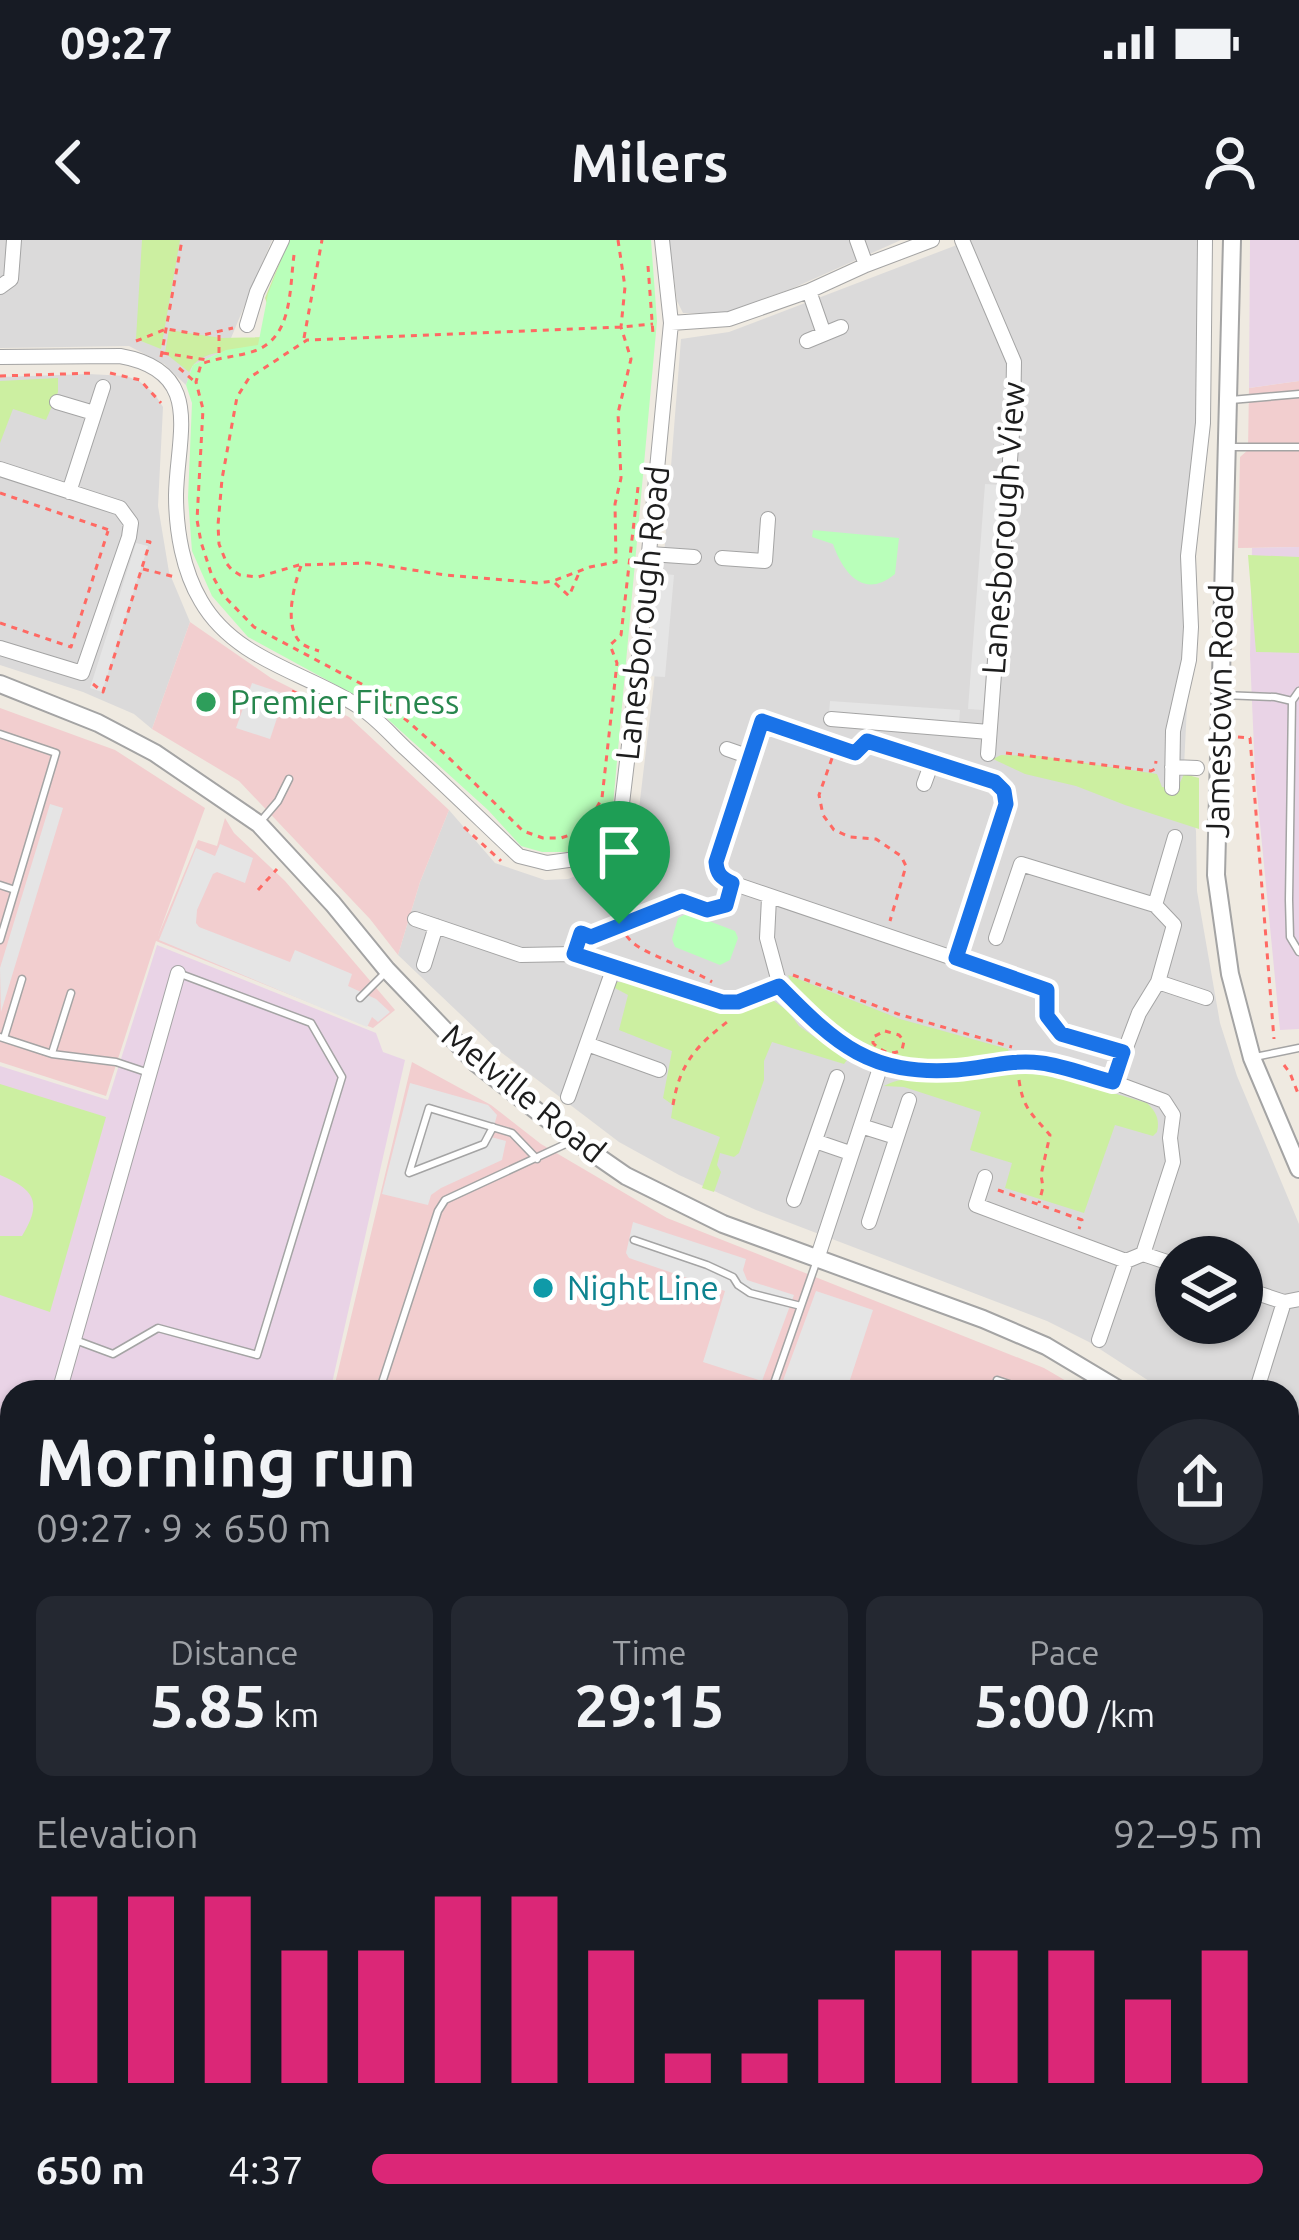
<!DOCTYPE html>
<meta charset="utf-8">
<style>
body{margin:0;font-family:Ubuntu,sans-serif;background:#242831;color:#f1f3f6;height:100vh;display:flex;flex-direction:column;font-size:45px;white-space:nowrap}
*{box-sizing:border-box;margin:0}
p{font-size:39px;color:#9ea1a6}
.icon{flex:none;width:66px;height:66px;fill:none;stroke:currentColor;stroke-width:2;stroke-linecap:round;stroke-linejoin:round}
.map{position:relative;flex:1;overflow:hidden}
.details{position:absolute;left:0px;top:1140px;width:1299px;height:861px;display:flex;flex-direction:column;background:#171b24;border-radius:36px 36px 0 0;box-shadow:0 3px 9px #0004}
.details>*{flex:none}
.buttons{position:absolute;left:1155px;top:996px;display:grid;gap:24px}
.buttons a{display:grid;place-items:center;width:108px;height:108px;border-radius:50%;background:#171b24;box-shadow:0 3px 9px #0004;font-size:60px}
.pin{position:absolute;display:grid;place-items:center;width:102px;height:102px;color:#fff;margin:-123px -51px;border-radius:50% 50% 50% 0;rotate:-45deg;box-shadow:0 0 12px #0007}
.pin .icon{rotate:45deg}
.round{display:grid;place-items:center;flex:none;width:126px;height:126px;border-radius:63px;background:#242831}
.headline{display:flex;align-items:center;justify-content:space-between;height:204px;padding:0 36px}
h1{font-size:66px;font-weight:700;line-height:90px}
.figures{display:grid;grid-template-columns:repeat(3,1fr);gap:18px;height:204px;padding:12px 36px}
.figures div{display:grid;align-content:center;border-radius:18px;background:#242831;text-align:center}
.figures b{font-size:60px;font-weight:700}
.figures small{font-size:33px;font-weight:400}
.figures p{font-size:33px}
.chart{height:336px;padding:24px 36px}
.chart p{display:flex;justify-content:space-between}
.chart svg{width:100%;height:216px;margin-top:12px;stroke:#db2777;stroke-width:6}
ul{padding:0 36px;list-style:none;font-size:39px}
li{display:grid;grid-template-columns:192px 144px 1fr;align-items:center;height:90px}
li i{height:30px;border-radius:15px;background:#db2777}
.status{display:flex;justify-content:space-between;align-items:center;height:84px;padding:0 60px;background:#171b24;direction:ltr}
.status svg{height:33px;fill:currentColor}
header{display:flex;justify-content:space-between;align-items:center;height:156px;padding:0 36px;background:#171b24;font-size:54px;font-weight:700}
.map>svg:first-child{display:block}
.residential{fill:#dbdada;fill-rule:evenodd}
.commercial{fill:#f2cecf}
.industrial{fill:#e9d3e6}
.grass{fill:#ccefa1}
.park{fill:#b9ffba}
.parking{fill:#e5e5e5}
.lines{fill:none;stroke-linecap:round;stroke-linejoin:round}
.service-casing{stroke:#a4a4a4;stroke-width:9}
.minor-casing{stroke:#a4a4a4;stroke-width:16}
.tertiary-casing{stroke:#a4a4a4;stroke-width:20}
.path{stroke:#ff6963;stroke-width:3;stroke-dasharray:6 6;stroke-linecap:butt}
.service{stroke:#fff;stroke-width:6}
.minor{stroke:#fff;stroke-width:14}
.tertiary{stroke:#fff;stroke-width:16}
.route-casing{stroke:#fff;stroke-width:24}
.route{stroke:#1a73e8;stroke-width:15}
.leisure-dot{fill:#2e9e5b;stroke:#fff;stroke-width:4.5}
.culture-dot{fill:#0f9aa8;stroke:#fff;stroke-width:4.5}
.labels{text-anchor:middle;stroke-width:9;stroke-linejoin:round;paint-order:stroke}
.street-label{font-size:33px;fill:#1d1d1d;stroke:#fff}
.leisure-label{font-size:33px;fill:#27864d;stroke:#fff;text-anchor:start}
.culture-label{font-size:33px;fill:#0d838f;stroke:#fff;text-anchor:start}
</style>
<div class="status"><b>09:27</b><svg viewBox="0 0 49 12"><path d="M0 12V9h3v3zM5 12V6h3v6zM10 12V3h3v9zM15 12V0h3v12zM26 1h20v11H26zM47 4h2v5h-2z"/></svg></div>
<header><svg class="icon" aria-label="back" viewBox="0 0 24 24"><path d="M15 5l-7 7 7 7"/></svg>Milers<svg class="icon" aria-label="person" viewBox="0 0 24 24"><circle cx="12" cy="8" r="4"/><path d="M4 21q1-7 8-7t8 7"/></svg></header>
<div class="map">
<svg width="1299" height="2000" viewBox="0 0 1299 2000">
<rect width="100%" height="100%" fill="#efeae1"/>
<path class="residential" d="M0,0H272L226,110L193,125L186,145L164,124L129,106L0,108Z
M669,0H901L791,49L721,74L683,73L677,61Z
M970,0H1210L1184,527L1196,591L1197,651L1220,783L1237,836L1299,984V1243L1287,1239V1152H1166L1089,1102L1047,1081L756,970L679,935L619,902L498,810L398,715L420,642L449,570L495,623L545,640L568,639L598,627L628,599L638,577L654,443L681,99L729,92ZM1176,1017H1242V1083H1176Z
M88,134L126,136L139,141L154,153L163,167L158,266L169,332L190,382L152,489L134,474L83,452L0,425V137Z
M1287,1602L1299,1607V2000H957L965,1989H1287Z"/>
<path class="commercial" d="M1299,141V307L1238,308L1240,217L1248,210L1249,148Z
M190,382L271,438L349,477L449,570L420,642L398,715L370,679L239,541L152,489Z
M0,468L115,510L205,568L158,696L198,600L217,606L225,578L234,593L285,641L395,770L373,788L156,701L106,856L0,822Z
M412,822L491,865L541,904L667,978L1044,1128L1085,1152H333Z"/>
<path class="industrial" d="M1250,0H1299V141L1249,148Z
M1299,307V789L1280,790L1255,532L1250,415L1252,308Z
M157,705L376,793L383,812L405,820L330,1152H12V1989H729L751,2000H0V826L108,860Z"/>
<path class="grass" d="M142,0H180L161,109L136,99Z
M289,0H295C292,9 289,19 287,28C284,50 288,75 274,95C254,122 205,99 189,132L165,113L169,90L221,98L272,97L278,75L269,69L265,58Z
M58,138V152L46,180L13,169L0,203V141Z
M1248,315L1299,317V413L1256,412Z
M1001,515L1040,516L1157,534L1162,547L1177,549L1184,534L1199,538V589L1125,565L1076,546L1025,534L993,519Z
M788,735L900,779L1008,809L1011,819C947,825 904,830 846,796C821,782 799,762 788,735Z
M616,742C657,742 709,780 745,771C754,768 763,763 771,759L788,771L799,786L847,820L844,824L772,802L764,821V840L739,913L734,917L720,913L717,925L721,932L714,952L702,948L720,897L671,878L673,865L663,858L672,811L619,790L628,755L613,747Z
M1042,832L1147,863C1156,872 1160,879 1157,892L1153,896L1115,885L1084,973L1005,948L1012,923L970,910L981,872L904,847L884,846C905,834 929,842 953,841C983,839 1012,833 1042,832Z
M0,844L106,877L50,1072L0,1055V996H22C42,963 36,950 0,935Z"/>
<path class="park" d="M289,0H651L657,81L613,565L598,595L569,612H542L521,606L488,570L371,464L248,397L212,356L192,311L188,258L192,163L186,145L193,125L226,110L258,105L268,54Z
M813,290L899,298L895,334C864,360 843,333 833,304L812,297Z
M688,673L735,691L738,698L730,720L720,725L675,707L672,699L678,678Z"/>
<path class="parking" d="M985,244L1000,245L983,470L968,469Z
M136,303L148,306L102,452L90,448Z
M657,333L674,335L665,437L648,436Z
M252,443L285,454L270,499L236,488Z
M830,461L960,470L959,483L829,473Z
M50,564L63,568L1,772L0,728Z
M220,604L253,618L245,643L217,632L213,634L197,670L196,683L199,687L290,722L295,710L352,734L348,746L376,759L390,772L378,782L372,777L367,787L159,700L196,608L215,616Z
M410,843L488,865L497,875L491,897L506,901L502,920L441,948L431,955L428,965L382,954Z
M633,982L746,1019L743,1030L747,1040L794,1055L762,1141L703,1122L725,1051L629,1018L626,1013Z
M816,1051L873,1070L846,1152H797L781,1146Z"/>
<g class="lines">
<defs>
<path id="service" d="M1231,160L1299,154
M1230,207H1299
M1299,451L1292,461L1289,660L1290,697L1299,712
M1223,455L1275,457L1292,461
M0,494L56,513L0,700
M261,581L278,561L289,539
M0,645L15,650
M360,758L385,733
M0,797L52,814L116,822L146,832
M4,798L22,739
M52,813L71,753
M1255,817L1299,808
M493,887L484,904L409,933L429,868L512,893L537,919
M634,1000L707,1025L733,1037L738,1045L750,1053L801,1066
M78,1101L113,1114L158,1088L257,1115L342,837L311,783L178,733
M997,1140L1033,1152
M379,1152L438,971L445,960L570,902
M771,1152L816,1023
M0,1611L12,1614
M0,1724L12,1727
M0,1764L12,1767
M1140,2000L1150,1989"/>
<path id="minor" d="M857,0L866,25
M962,0L1014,122L1013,180L988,514
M0,47L11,39L14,0
M809,51L824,94
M671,83L729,79L809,51L866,25L932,0
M247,85L257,52L282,0
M807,101L841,87
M0,117L120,116C205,131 177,195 176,255C176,291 183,331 201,361C235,420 305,432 358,466C376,477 391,495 406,509C444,544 481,580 519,616L547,623L583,618L607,599L621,572L637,438L671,83L662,0
M57,162L94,173
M0,229L120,268L131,283L129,297L82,433L0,408
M69,252L103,147
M650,314L694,317
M722,318L765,321L768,279
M831,479L989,492
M762,481L716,622V631L722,639L732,643L1047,750
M867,501L995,542L1005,551L1006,564L956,718
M727,509L750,517
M1172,527L1197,528
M924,544L932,522
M1172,548L1173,491L1189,420L1191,387L1188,316L1203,183L1205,0
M769,658L767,698L780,746L820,788L862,817L881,825L904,829L956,830L1016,822L1041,823L1113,842L1164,861L1173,875L1170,898L1173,922L1143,1014
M415,679L521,715L574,714L722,762H738L780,746
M996,698L1021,624L1155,665
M424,725L436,686
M1158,742L1206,758
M1061,793L1122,812
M587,804L659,830
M1113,842L1139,773L1158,742L1174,685L1155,665L1175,597
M568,857L614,727
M861,886L896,897
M815,901L850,913
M985,937L976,965L1126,1021L1143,1014
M794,960L837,837
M869,982L909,860
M1143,1014L1176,1025
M817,1019L881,825
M1242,1048L1284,1062L1299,1059
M1099,1100L1126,1021
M59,1152L178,733
M1256,1152L1284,1062
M1287,1215L1299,1219
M0,1362L12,1320
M0,1560L12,1563
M1287,1793L1299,1799
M794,1989L814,2000
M135,2000L138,1989"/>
<path id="tertiary" d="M1232,0L1216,635L1230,734L1252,818L1299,929
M0,444L98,483L155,513L259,584L333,664L387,730L477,824L574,900L626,936L723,984L983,1079L1046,1106L1123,1152
M1287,1263L1299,1266
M1287,1293L1299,1307
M1287,1531L1299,1507
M949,2000L958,1989"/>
</defs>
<use href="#service" class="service-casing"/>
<use href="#minor" class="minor-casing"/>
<use href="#tertiary" class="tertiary-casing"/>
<path class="path" d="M618,0L625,47L621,87L631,119L618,173L621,238L615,264L616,322L590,327L553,341L539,343L445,335L368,323L299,325L258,337L240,335L232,330L227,324L219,304L218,285L222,239L237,157L249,138L307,100L621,87L653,84
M294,15C289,53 293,102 248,113C232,117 217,118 201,124L196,142L203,169L197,280L201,302L211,333L223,355L254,387L371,449L446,515L523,591L543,598H561L573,594L590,580L602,558L617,423L610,405L621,395L638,247
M648,26L653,94
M219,95V115
M304,98L322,0
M136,101L166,89L203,95L233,88
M163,113L207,120
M161,117L182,0
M179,128L194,141
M110,133L140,140L161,163
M0,136L94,133
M0,253L112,291
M301,326C294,345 283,386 301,403C306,407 313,409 319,411
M143,329L175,337
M555,343L569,356L579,333
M0,383L71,407L108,291
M93,444L103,452L150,302L144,301
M292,451L342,476
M777,486L855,513L858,511
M1238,497L1250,498L1274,799
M836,507L819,555L823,575L834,590L850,597L876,599L901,616L906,626L890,681
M1006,513L1151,531L1155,529L1156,521
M464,587L501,621
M591,633C603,655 614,684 632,702C646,715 692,729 712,742
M258,650L277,629
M578,701L581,693L591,697L682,661L707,670L726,665L728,658
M793,735L898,774L1012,807
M1047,764V776L1052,782
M885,791L899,795L904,801L902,810C891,816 882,812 873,803V797Z
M1284,825L1290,833L1299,856
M1019,840C1023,869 1032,874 1050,895L1041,935L1043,947L1039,963
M673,865C680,822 698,804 731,779
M998,950L1082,980L1079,989"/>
<use href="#service" class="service"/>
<use href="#minor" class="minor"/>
<use href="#tertiary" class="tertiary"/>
</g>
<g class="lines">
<defs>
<path id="route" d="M762,481L855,513L867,501L995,542L1004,551L1006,564L956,718L1047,750V776L1061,794L1123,812L1113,842C1089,836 1065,826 1041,823C1012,819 985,828 957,830C870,836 837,805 779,746L738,762H722L574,714L581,693L591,697L682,661L707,670L726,665L732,643C721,638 717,634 716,622Z"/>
</defs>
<use href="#route" class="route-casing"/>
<use href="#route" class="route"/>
</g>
<circle class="leisure-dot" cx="206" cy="462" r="12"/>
<circle class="culture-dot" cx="543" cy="1048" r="12"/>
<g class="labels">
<g class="street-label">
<text transform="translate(1003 288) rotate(-86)" y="12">Lanesborough View</text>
<text transform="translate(642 373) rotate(-84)" y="12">Lanesborough Road</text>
<text transform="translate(1219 471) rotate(-89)" y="12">Jamestown Road</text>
<text transform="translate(524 853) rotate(39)" y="12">Melville Road</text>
</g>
<g class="leisure-label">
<text x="230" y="474">Premier Fitness</text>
</g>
<g class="culture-label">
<text x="567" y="1060">Night Line</text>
</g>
</g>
</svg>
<div class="buttons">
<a><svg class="icon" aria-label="layers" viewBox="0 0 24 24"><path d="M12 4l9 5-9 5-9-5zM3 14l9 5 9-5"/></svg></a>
</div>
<div class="pin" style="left:619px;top:684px;background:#1e9e55"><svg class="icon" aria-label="arrive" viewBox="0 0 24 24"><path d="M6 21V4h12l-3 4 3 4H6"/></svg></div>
<section class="details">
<div class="headline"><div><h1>Morning run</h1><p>09:27 · 9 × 650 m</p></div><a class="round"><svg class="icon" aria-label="share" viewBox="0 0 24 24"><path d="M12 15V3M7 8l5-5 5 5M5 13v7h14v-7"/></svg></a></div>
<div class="figures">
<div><p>Distance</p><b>5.85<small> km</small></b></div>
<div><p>Time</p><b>29:15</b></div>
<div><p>Pace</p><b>5:00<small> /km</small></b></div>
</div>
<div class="chart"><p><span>Elevation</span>92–95 m</p>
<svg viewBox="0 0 160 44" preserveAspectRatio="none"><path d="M5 44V6M15 44V6M25 44V6M35 44V17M45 44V17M55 44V6M65 44V6M75 44V17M85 44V38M95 44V38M105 44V27M115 44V17M125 44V17M135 44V17M145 44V27M155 44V17"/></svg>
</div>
<ul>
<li><b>650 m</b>4:37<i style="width:100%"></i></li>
</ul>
</section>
</div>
